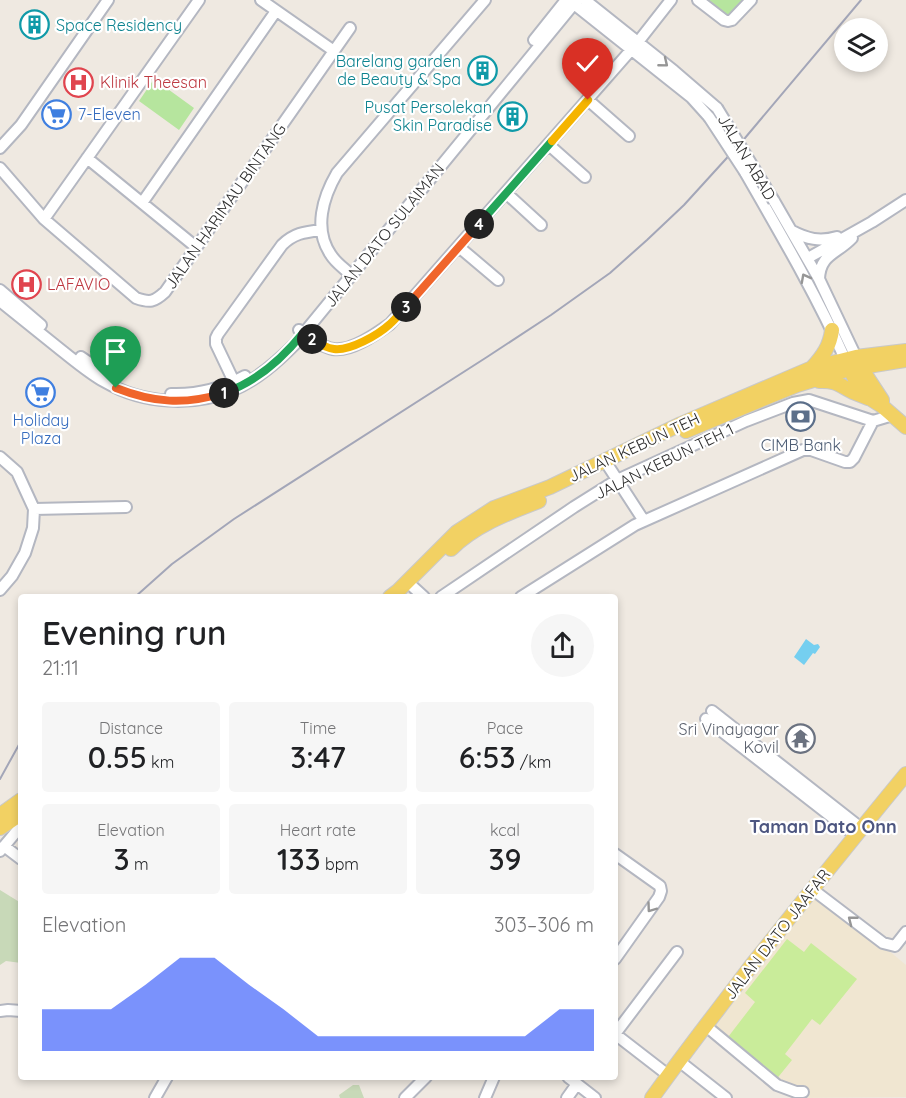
<!DOCTYPE html>
<meta charset="utf-8">
<style>
body{margin:0;font-family:Quicksand,sans-serif;background:#f6f6f6;color:#202124;height:100vh;display:flex;flex-direction:column;font-size:22px;white-space:nowrap}
*{box-sizing:border-box;margin:0}
p{font-size:20px;color:#757577}
.icon{flex:none;width:33px;height:33px;fill:none;stroke:currentColor;stroke-width:2;stroke-linecap:round;stroke-linejoin:round}
.map{position:relative;flex:1;overflow:hidden}
.details{position:absolute;left:18px;top:594px;width:600px;height:486px;display:flex;flex-direction:column;background:#fff;border-radius:6px;box-shadow:0 3px 9px #0003}
.details>*{flex:none}
.tools{position:absolute;left:834px;top:18px;display:grid;gap:12px}
.tools a{display:grid;place-items:center;width:54px;height:54px;border-radius:50%;background:#fff;box-shadow:0 3px 9px #0003;font-size:30px}
.pin{position:absolute;display:grid;place-items:center;width:51px;height:51px;color:#fff;margin:-62px -26px;border-radius:50% 50% 50% 0;rotate:-45deg;box-shadow:0 0 6px #0007}
.pin .icon{rotate:45deg}
.km{position:absolute;width:30px;height:30px;margin:-15px;border-radius:50%;background:#222;color:#fff;font-size:16px;line-height:30px;text-align:center}
.round{display:grid;place-items:center;flex:none;width:63px;height:63px;border-radius:32px;background:#f6f6f6}
.head{display:flex;align-items:center;justify-content:space-between;height:102px;padding:0 24px}
h1{font-size:33px;font-weight:600;line-height:45px}
.figures{display:grid;grid-template-columns:repeat(3,1fr);gap:9px;height:102px;padding:6px 24px}
.figures div{display:grid;align-content:center;border-radius:6px;background:#f6f6f6;text-align:center}
.figures b{font-size:30px;font-weight:600}
.figures small{font-size:16px;font-weight:400}
.figures p{font-size:16px}
.chart{height:168px;padding:12px 24px}
.chart p{display:flex;justify-content:space-between}
.chart svg{width:100%;height:108px;margin-top:6px;fill:#4264fb;opacity:.7}
.map>svg:first-child{display:block}
.education{fill:#f0e6d1}
.green{fill:#b6e59e}
.cemetery{fill:#c8d9b8}
.pitch{fill:#c9ec9a}
.water{fill:#75cff0}
.lines{fill:none;stroke-linecap:round;stroke-linejoin:round}
.minor-casing{stroke:#b4b7c1;stroke-width:14}
.major-casing{stroke:#c9c9c9;stroke-width:16}
.minor{stroke:#fff;stroke-width:10}
.major{stroke:#f2d163;stroke-width:14}
.rail{stroke:#a3a6b8;stroke-width:2}
.minor-bridge-casing{stroke:#b4b7c1;stroke-width:14;stroke-linecap:butt}
.minor-bridge{stroke:#fff;stroke-width:10}
.oneway{stroke:#969696}
.split-1-casing{stroke:#fff;stroke-width:12}
.split-2-casing{stroke:#fff;stroke-width:12}
.split-3-casing{stroke:#fff;stroke-width:12}
.split-4-casing{stroke:#fff;stroke-width:12}
.split-5-casing{stroke:#fff;stroke-width:12}
.split-6-casing{stroke:#fff;stroke-width:12}
.split-1{stroke:#f0652b;stroke-width:8}
.split-2{stroke:#22a559;stroke-width:8}
.split-3{stroke:#f5b400;stroke-width:8}
.split-4{stroke:#f0652b;stroke-width:8}
.split-5{stroke:#22a559;stroke-width:8}
.split-6{stroke:#f5b400;stroke-width:8}
.labels{text-anchor:middle;stroke-width:4.5;stroke-linejoin:round;paint-order:stroke}
.culture-label{font-size:16px;fill:#0d838f;stroke:#fff;text-anchor:end}
.health-label{font-size:16px;fill:#be3a42;stroke:#fff;text-anchor:start}
.shop-label{font-size:16px;fill:#366cbe;stroke:#fff;text-anchor:start}
.street-label{font-size:16px;fill:#2e2e2e;stroke:#fff}
.service-label{font-size:16px;fill:#4e5e75;stroke:#fff}
.worship-label{font-size:16px;fill:#5b616d;stroke:#fff;text-anchor:end}
.neighbourhood-label{font-size:18px;font-weight:bold;fill:#4d5680;stroke:#fff}
</style>
<div class="map">
<svg width="906" height="1098" viewBox="0 0 906 1098">
<rect width="100%" height="100%" fill="#efe9e1"/>
<path class="education" d="M814,896L888,950L906,965V1097L791,1098L709,1034Z"/>
<path class="green" d="M703,0H748L729,20Z
M154,79L194,108L179,130L139,101Z"/>
<path class="cemetery" d="M0,890L21,903V963L6,961L0,965Z
M353,1085H359L364,1098H340L339,1095Z"/>
<path class="pitch" d="M787,939L804,952L811,943L857,979L820,1025L812,1019L785,1054L792,1060L775,1081L725,1041L755,1002L745,993Z"/>
<path class="water" d="M806,639L814,645L818,644L820,647L815,654L813,653L804,665L794,657Z"/>
<g class="lines">
<defs>
<path id="minor" d="M261,0L334,51
M569,0L691,97L709,117
M585,0L674,71L717,108
M698,0L724,20L728,21L732,20L751,0
M534,40L566,0
M638,42L671,0
M588,100L629,136
M549,145L585,177
M0,148L21,125L108,0
M87,158L196,247
M0,168L44,219L136,298C150,303 154,302 165,292L350,28
M745,172C780,233 816,294 845,359
M506,193L541,225
M774,201L819,279L856,357
M142,203L276,11
M44,219L199,0
M792,231C807,239 820,242 837,237
M459,247L498,280
M808,258L872,222L906,200
M351,275C344,268 336,263 331,255C313,229 323,197 337,173L485,0
M819,279C820,254 837,254 852,238
M0,290L41,325
M0,301C20,317 40,333 61,350C75,361 89,373 105,382C143,404 193,407 233,390C257,380 277,362 295,344L577,0
M299,330C308,337 322,347 333,349C351,352 376,334 390,324L631,50
M81,357L110,377
M236,386L216,344V338L218,334L282,245C294,233 305,232 321,230
M171,394C197,395 223,388 245,376
M0,457L17,472L34,509L33,528L25,553L12,576L0,590
M605,461L644,521
M34,509L126,507
M413,587L424,597
M441,597L574,507L617,480L746,421L793,403L809,400L873,421
M521,597L635,525L803,450H811L845,462H850L854,458L873,421L893,415
M712,711L861,828
M706,719L855,835
M4,846L21,859
M0,851L21,826
M615,854L660,886L661,891L659,897L615,959
M812,889L883,943L895,946L906,932
M0,1011L8,1010L21,1011
M706,1026L777,1085L796,1092H803
M615,1034L677,952
M615,1034L668,1075
M679,1061L726,1098
M568,1077L595,1098
M155,1098L167,1077
M405,1098L426,1077
M485,1098L494,1077
M567,1098L577,1084"/>
<path id="major" d="M846,361L857,383L862,390L871,399L882,406L906,427
M858,361L865,374L882,400V404
M812,368C823,356 830,346 832,330
M819,381C836,380 839,385 853,392C858,394 863,396 868,398
M686,431L797,385L849,369L906,360
M451,549C475,525 508,513 539,501
M390,597L398,591L457,532L494,508L550,487L681,424L812,368L856,357L906,351
M0,815L21,800
M0,828L21,814
M652,1098C684,1053 718,1010 751,966C802,902 854,837 906,774"/>
</defs>
<use href="#minor" class="minor-casing"/>
<use href="#major" class="major-casing"/>
<use href="#minor" class="minor"/>
<use href="#major" class="major"/>
<path class="rail" d="M135,597L172,564L234,519L487,357L551,315L610,273L647,240L684,205L745,138L861,0
M0,779L21,741"/>
<defs>
<path id="minor-bridge" d="M717,108L774,201
M709,117L745,172"/>
</defs>
<use href="#minor-bridge" class="minor-bridge-casing"/>
<use href="#minor-bridge" class="minor-bridge"/>
</g>
<defs><path id="oneway-chevron" d="M-2-3.5L2.5 0L-2 3.5" fill="none" stroke-width="1.6" stroke-linecap="round" stroke-linejoin="round" transform="scale(1.5)"/></defs>
<g class="oneway">
<use href="#oneway-chevron" transform="translate(664 63) rotate(39)"/>
<use href="#oneway-chevron" transform="translate(805 278) rotate(-118)"/>
<use href="#oneway-chevron" transform="translate(651 908) rotate(126)"/>
<use href="#oneway-chevron" transform="translate(852 920) rotate(-142)"/>
</g>
<g class="lines">
<defs>
<path id="split-1" d="M116,388C154,403 185,405 224,393"/>
<path id="split-2" d="M224,393C256,382 282,359 303,333L312,339"/>
<path id="split-3" d="M312,339C318,343 326,348 334,349C350,351 378,335 390,324C396,319 401,312 406,307"/>
<path id="split-4" d="M406,307L479,224"/>
<path id="split-5" d="M479,224L552,141"/>
<path id="split-6" d="M552,141L588,100"/>
</defs>
<use href="#split-1" class="split-1-casing"/>
<use href="#split-2" class="split-2-casing"/>
<use href="#split-3" class="split-3-casing"/>
<use href="#split-4" class="split-4-casing"/>
<use href="#split-5" class="split-5-casing"/>
<use href="#split-6" class="split-6-casing"/>
<use href="#split-1" class="split-1"/>
<use href="#split-2" class="split-2"/>
<use href="#split-3" class="split-3"/>
<use href="#split-4" class="split-4"/>
<use href="#split-5" class="split-5"/>
<use href="#split-6" class="split-6"/>
</g>
<defs>
<symbol id="building-ring" viewBox="-11 -11 22 22"><circle r="9.5" fill="#fff" stroke="#0f9aa8" stroke-width="1.5"/><path d="M-4-6H4V6H1V3H-1V6H-4ZM-2.5-4.3h1.7v1.8h-1.7ZM.8-4.3h1.7v1.8H.8ZM-2.5-1h1.7V.8h-1.7ZM.8-1h1.7V.8H.8Z" fill="#0f9aa8"/></symbol>
<symbol id="hospital-ring" viewBox="-11 -11 22 22"><circle r="9.5" fill="#fff" stroke="#e0444e" stroke-width="1.5"/><path d="M-5-5h3v3.5h4V-5h3V5h-3V1.5h-4V5h-3Z" fill="#e0444e"/></symbol>
<symbol id="supermarket-ring" viewBox="-11 -11 22 22"><circle r="9.5" fill="#fff" stroke="#3f7fe0" stroke-width="1.5"/><path d="M-6-5.5h2.5l.6 2H6L4.5 2H-2.5L-4.4-4H-6ZM-1.5 3.2a1.3 1.3 0 1 0 .1 0ZM3 3.2a1.3 1.3 0 1 0 .1 0Z" fill="#3f7fe0"/></symbol>
<symbol id="bank-ring" viewBox="-11 -11 22 22"><circle r="9.5" fill="#fff" stroke="#5c6f8a" stroke-width="1.5"/><path d="M-6-4H6V4H-6ZM0-2.3a2.3 2.3 0 1 0 0 4.6a2.3 2.3 0 1 0 0-4.6Z" fill="#5c6f8a"/></symbol>
<symbol id="temple-ring" viewBox="-11 -11 22 22"><circle r="9.5" fill="#fff" stroke="#6b7280" stroke-width="1.5"/><path d="M0-6L5-2H3V0L6.5 2.5H4V6H1.5V3h-3V6H-4V2.5H-6.5L-3 0V-2H-5Z" fill="#6b7280"/></symbol>
</defs>
<g fill-rule="evenodd">
<use href="#building-ring" x="18" y="8" width="33" height="33"/>
<use href="#building-ring" x="466" y="54" width="33" height="33"/>
<use href="#hospital-ring" x="62" y="66" width="33" height="33"/>
<use href="#supermarket-ring" x="40" y="98" width="33" height="33"/>
<use href="#building-ring" x="496" y="100" width="33" height="33"/>
<use href="#hospital-ring" x="10" y="268" width="33" height="33"/>
<use href="#supermarket-ring" x="24" y="376" width="33" height="33"/>
<use href="#bank-ring" x="784" y="400" width="33" height="33"/>
<use href="#temple-ring" x="784" y="722" width="33" height="33"/>
</g>
<g class="labels">
<g class="culture-label">
<text x="56" y="31" text-anchor="start">Space Residency</text>
<text x="461" y="67">Barelang garden<tspan x="461" dy="18">de Beauty &amp; Spa</tspan></text>
<text x="492" y="113">Pusat Persolekan<tspan x="492" dy="18">Skin Paradise</tspan></text>
</g>
<g class="health-label">
<text x="100" y="88">Klinik Theesan</text>
<text x="47" y="290">LAFAVIO</text>
</g>
<g class="shop-label">
<text x="78" y="120">7-Eleven</text>
<text x="41" y="426" text-anchor="middle">Holiday<tspan x="41" dy="18">Plaza</tspan></text>
</g>
<g class="street-label">
<text transform="translate(747 157) rotate(59)" y="6">JALAN ABAD</text>
<text transform="translate(225 206) rotate(-55)" y="6">JALAN HARIMAU BINTANG</text>
<text transform="translate(384 235) rotate(-51)" y="6">JALAN DATO SULAIMAN</text>
<text transform="translate(634 447) rotate(-25)" y="6">JALAN KEBUN TEH</text>
<text transform="translate(664 461) rotate(-26)" y="6">JALAN KEBUN TEH 1</text>
<text transform="translate(777 934) rotate(-52)" y="6">JALAN DATO JAAFAR</text>
</g>
<g class="service-label">
<text x="801" y="451">CIMB Bank</text>
</g>
<g class="worship-label">
<text x="779" y="735">Sri Vinayagar<tspan x="779" dy="18">Kovil</tspan></text>
</g>
<g class="neighbourhood-label">
<text x="823" y="833">Taman Dato Onn</text>
</g>
</g>
</svg>
<div class="tools">
<a><svg class="icon" aria-label="layers" viewBox="0 0 24 24"><path d="M12 4l9 5-9 5-9-5zM3 14l9 5 9-5"/></svg></a>
</div>
<div class="pin" style="left:116px;top:388px;background:#1e9e55"><svg class="icon" aria-label="arrive" viewBox="0 0 24 24"><path d="M6 21V4h12l-3 4 3 4H6"/></svg></div>
<div class="pin" style="left:588px;top:100px;background:#d93025"><svg class="icon" aria-label="check" viewBox="0 0 24 24"><path d="M5 12l5 5 9-10"/></svg></div>
<b class="km" style="left:224px;top:393px">1</b>
<b class="km" style="left:312px;top:339px">2</b>
<b class="km" style="left:406px;top:307px">3</b>
<b class="km" style="left:479px;top:224px">4</b>
<section class="details">
<div class="head"><div><h1>Evening run</h1><p>21:11</p></div><a class="round"><svg class="icon" aria-label="share" viewBox="0 0 24 24"><path d="M12 15V3M7 8l5-5 5 5M5 13v7h14v-7"/></svg></a></div>
<div class="figures">
<div><p>Distance</p><b>0.55<small> km</small></b></div>
<div><p>Time</p><b>3:47</b></div>
<div><p>Pace</p><b>6:53<small> /km</small></b></div>
</div>
<div class="figures">
<div><p>Elevation</p><b>3<small> m</small></b></div>
<div><p>Heart rate</p><b>133<small> bpm</small></b></div>
<div><p>kcal</p><b>39</b></div>
</div>
<div class="chart"><p><span>Elevation</span>303–306 m</p>
<svg viewBox="0 0 160 44" preserveAspectRatio="none"><path d="M0 44V27L10 27L20 27L30 17L40 6L50 6L60 17L70 27L80 38L90 38L100 38L110 38L120 38L130 38L140 38L150 27L160 27V44z"/></svg>
</div>
</section>
</div>
